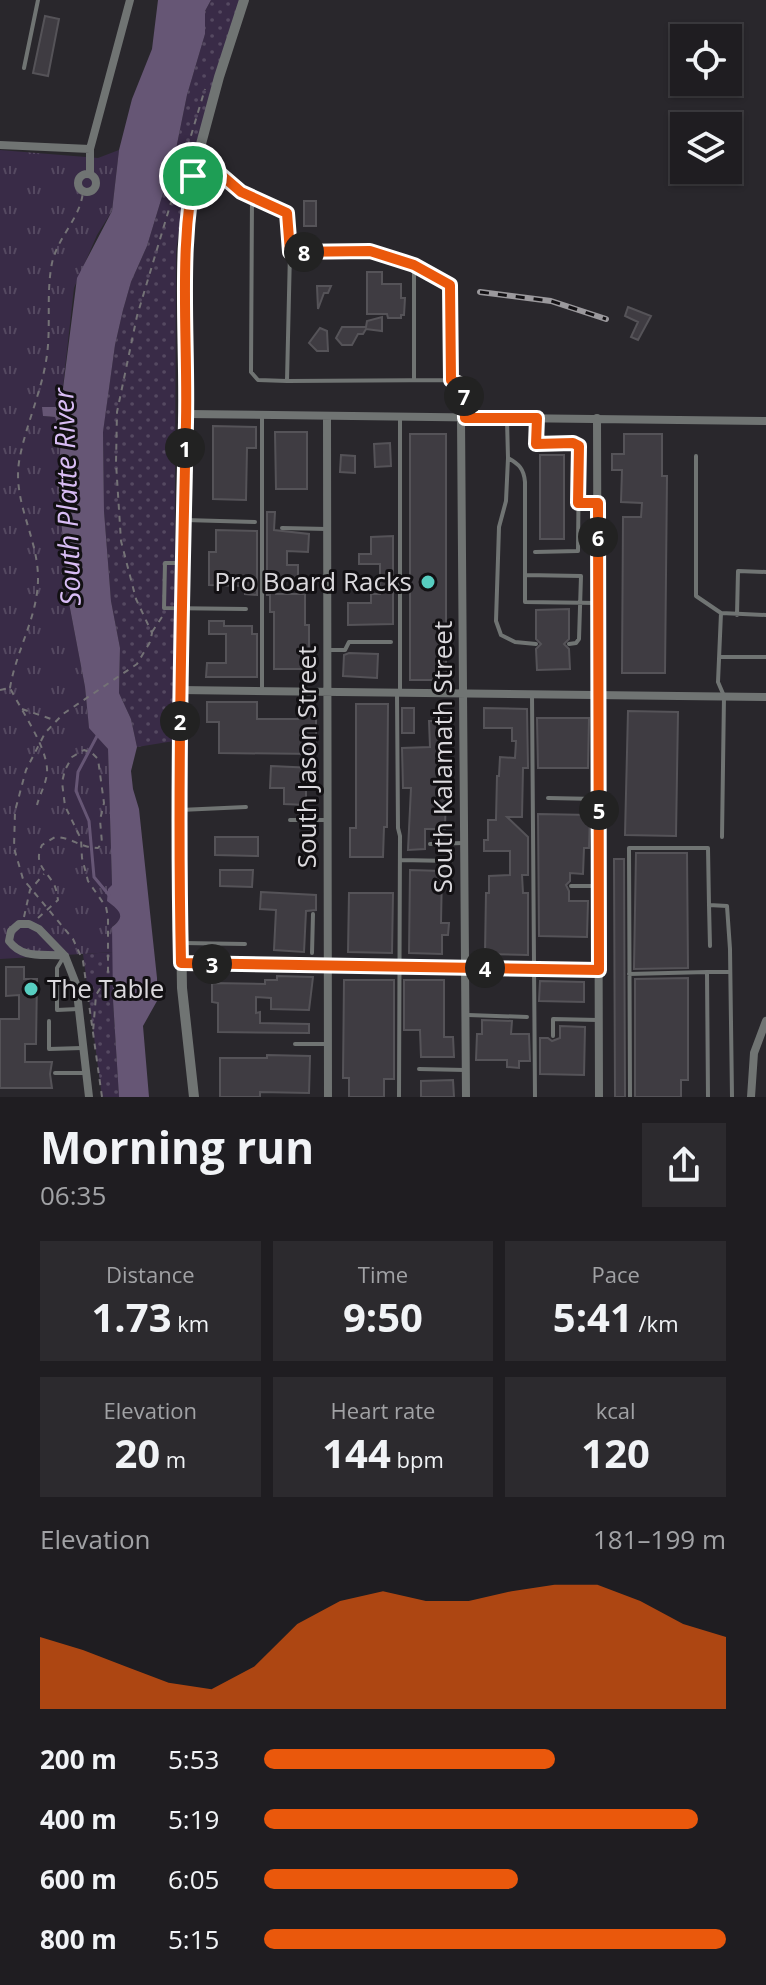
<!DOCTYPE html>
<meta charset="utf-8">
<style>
body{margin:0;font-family:"Open Sans",sans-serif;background:#2c2a2e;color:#f1f3f6;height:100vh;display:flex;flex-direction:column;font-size:30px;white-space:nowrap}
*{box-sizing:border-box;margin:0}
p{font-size:26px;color:#a1a2a5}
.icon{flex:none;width:44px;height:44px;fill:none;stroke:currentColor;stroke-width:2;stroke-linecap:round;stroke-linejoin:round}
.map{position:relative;height:1097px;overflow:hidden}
.sheet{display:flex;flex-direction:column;background:#1f1d21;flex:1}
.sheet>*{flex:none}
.tools{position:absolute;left:670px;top:24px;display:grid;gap:16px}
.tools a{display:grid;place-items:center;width:72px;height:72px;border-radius:0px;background:#1f1d21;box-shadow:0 2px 6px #0004,0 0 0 2px #3c3b3f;font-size:40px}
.pin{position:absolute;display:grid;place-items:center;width:68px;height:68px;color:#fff;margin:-34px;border:4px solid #fff;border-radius:50%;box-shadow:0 2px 8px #0007}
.km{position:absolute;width:40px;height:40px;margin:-20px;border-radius:50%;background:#222;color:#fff;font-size:22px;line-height:40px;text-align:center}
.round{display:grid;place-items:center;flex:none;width:84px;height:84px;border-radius:0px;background:#2c2a2e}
.overview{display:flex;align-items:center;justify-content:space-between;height:136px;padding:0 40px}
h1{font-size:44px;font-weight:700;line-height:60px}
.metrics{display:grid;grid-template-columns:repeat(3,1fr);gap:12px;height:136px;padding:8px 40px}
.metrics div{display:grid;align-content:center;border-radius:0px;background:#2c2a2e;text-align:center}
.metrics b{font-size:40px;font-weight:700}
.metrics small{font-size:22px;font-weight:400}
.metrics p{font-size:22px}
.chart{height:224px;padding:16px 40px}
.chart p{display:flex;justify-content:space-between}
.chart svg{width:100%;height:144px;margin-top:8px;fill:#ea580c;opacity:.7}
ul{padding:0 40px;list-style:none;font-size:26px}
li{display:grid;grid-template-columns:128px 96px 1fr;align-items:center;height:60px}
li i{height:20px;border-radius:10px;background:#ea580c}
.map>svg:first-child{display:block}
.grass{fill:url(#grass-dots)}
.park{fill:url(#park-tufts)}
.water{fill:#665675}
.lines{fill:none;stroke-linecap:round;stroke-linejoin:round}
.stream{stroke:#665675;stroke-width:3}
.building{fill:#3f3c42;stroke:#555358;stroke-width:2}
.path{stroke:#747276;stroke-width:2;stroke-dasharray:6 6;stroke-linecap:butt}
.service{stroke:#707473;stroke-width:4}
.minor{stroke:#707473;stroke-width:8}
.tertiary{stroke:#707473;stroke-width:10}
.rail-casing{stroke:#9b999d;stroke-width:6}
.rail{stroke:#121013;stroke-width:3;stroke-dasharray:9;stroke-linecap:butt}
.route-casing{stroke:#fff;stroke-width:16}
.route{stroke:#ea580c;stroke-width:10}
.poi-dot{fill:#57cec1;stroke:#121013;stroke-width:3}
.labels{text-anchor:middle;stroke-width:6;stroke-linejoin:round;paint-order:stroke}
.poi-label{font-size:26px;fill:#dbd9dd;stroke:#121013;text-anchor:end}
.street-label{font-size:26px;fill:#dbd9dd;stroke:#121013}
.water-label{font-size:28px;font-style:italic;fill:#d9bdf5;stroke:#121013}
</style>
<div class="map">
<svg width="766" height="1097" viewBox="0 0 766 1097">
<defs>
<pattern id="grass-dots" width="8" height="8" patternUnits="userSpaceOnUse" patternTransform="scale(2)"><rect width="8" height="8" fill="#392b47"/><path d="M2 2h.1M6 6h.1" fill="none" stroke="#554961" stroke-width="1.8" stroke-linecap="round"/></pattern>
<pattern id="park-tufts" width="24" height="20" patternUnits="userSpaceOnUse" patternTransform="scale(2)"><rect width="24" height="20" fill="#392b47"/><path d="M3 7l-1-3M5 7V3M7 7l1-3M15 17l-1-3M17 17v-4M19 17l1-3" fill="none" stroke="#554961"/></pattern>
</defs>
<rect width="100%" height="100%" fill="#29272c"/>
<path class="grass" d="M211,0H240L186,177L176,252L174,741L137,747L131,719L119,693L120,648L111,601L104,511L103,431L115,345L123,310L131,282L147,246L175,154L187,95L205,34V11Z
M114,952L113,1000L119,1097H102L83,954Z"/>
<path class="park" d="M0,150L98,158L119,150L112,211L97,235L74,288L61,404L55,407H43V416L55,417L61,435L58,488L69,603L85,687L89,727L108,749L112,885L121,915L120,920L112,927L114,952L0,959Z"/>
<path class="water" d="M158,0H211L205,11V34L187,95L175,154L147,246L131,282L123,310L115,345L103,432L104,511L111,601L120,648L119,693L131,719L137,747L131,771L133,789L139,809L157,978V1001L143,1026L149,1097H119L113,1000L112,927C127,916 119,910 107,901L108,889L112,885L108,749L89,728L85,687L69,603L58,488L61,435L55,417L43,416L42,407H55L61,404L77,278L112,211L119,150L132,99L152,49Z"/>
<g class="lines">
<path class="stream" d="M97,736L78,772L76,791L89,821L94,877L109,895"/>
</g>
<path class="building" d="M45,16L59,19L48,76L33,73Z
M304,201H316V226H304Z
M367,272H382V284H401V298H405L404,315H401V318H388L387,314H367Z
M317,286H331L328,293H324L318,309Z
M628,307L651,316L638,340L631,337L638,322L625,316Z
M382,317V331L366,329L363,334H358L352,345H342L336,338L342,327H366L367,321Z
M320,328L327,331L328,351H317L309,343Z
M213,426L256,427V448H247L246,500L213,499Z
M275,432H307V489H276Z
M410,434H446V680H410Z
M624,434H662V476H667L665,673H622L623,517H641L642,503L621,502L622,470H612V454H624Z
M390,443L391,466L375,467L374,444Z
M341,455L355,456V473L340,472Z
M540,455H564V539H540Z
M267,512H275L274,530L309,534L308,552L287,551V565H298V580H277L276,594H305V625H309V669H274V612H270V595H267Z
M216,530L257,531V595L245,594V586L209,585V552H216Z
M393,536V624L348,625V603H371V594H380V564H359V554H371V537Z
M569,609V639L564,644L569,649L570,669L537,670L536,649L541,644L536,639V610Z
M209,621H224V626H252V634H257V677H206L207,663H226V634H209Z
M349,653L378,654L377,678L343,676L344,655Z
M207,702H257V719H298V709H316V754L219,753V722H207Z
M356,704H388L387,827H384L383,857H350V828H356Z
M402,708H414V733H402Z
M484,708L527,709L528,768H523L522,817H507L528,837V875H522L523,893H528V955L485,954L486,893H489V876L510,875V851H484V840H488V820H496L497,776H499L500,757L515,758L516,741H512V728H484Z
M628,711L678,712L676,836L625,835Z
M537,718H589L588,768H538Z
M429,721H443V733H439L440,790H446L445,829H425V849L408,850L411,788H403L402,748L430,747Z
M271,766L314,768L313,786L306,785V805L284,804V788H270Z
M538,814L590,815L589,848H584L583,874L570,873V881L566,885L569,891V901H588L587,937L539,936Z
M215,837H258V856L215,855Z
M636,853H687L688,968L634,969Z
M614,859H624L625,1097H615Z
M220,870H253L252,887L220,886Z
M410,870L442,871L441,923H449L448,935H442V954L409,953Z
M261,892L316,895V910L306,911L304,952L274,950L276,910L260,909Z
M349,893H393L392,953L348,952Z
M6,967H24V979H37L36,1044H25V1062H52L50,1074L52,1088H0V1019H19V995L6,996Z
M277,976L313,977L309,1010L271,1009V998L256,997V1013L260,1012V1023L309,1024V1033L218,1032V1003L212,1002V983L265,984V980H277Z
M688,978V1080H681V1097H635V979Z
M344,980H394V1079H384V1097H349V1078H343Z
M404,980H444V1037H453L454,1057H421L420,1030H404Z
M540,981L584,982V1002L539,1001Z
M482,1020L512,1021L511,1034H529L530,1061H519V1068L507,1067V1060H476L477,1034H482Z
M560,1026L585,1027L584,1075L540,1074V1038H548L552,1041L560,1038Z
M267,1055L310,1056L309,1093L260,1092V1097H220V1058H267Z
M453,1080L454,1097H421V1081Z"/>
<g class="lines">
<path class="path" d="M152,632L164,614
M10,688C16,650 39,615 38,576C37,536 13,502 19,462C25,426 42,392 47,355C51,324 46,293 52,263C58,236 81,218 83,191
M0,690L10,688C21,710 45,744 47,768C48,781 40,793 37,805
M22,709L54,720
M24,917L30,890L44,874
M38,918L58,900C57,894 56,886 52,881C43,868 34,862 42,845L55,837C71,837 81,848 98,848L102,843L100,820L104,803L98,759L92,753L84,750L72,757L65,770L62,782L65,806L81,839L82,858L88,881L106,907L108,917V976L96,995L93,1032
M102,1097L83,961L73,939L23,879L14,848L15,811L26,770L45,733L63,714L137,664L150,642L152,633L136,599L121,541L116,463L117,412L137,316L205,89"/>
<path class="service" d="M24,68L38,0
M201,157L241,192L252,198
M414,380V266
M451,380L450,285L414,265L370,251L290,252L287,381L451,380L464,386L465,415
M287,381L258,380L251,372L252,198L287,213L290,252
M262,417V690
M507,420L508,458C519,464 524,469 525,482V602L598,603
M696,456V596L721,613L718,682L724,696L722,837
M508,458L506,501L499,527L496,621L501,635L515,642L536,644
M578,503H596
M185,520L255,522
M282,528L327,529
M535,552L578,551L579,446L573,443L536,444L537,420
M183,563H165L164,608L246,609
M525,575L581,576L579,639L576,643L569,644
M721,613L766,615
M737,615L738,571L766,572
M327,650H345L349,642H391
M719,657H766
M400,692V418
M397,694L398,828L400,836L399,1097
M532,695L535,1097
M548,798L597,799
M180,810L246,807
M290,820H327
M430,844L464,843
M400,860L451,861
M571,886H597
M709,905L710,946
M183,943L245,944
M312,953L313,914
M63,958L57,968V1010L78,1009
M707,972H730
M629,974L707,972L708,1097
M468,1015L527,1017
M49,1021V1049L82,1048
M553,1036V1019L598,1020
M295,1044H328
M419,1069L465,1070
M55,1073H85
M630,1097L629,848H708L709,905L727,906L730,949L732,1097"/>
<path class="minor" d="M0,145L90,149
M90,173V149L130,0
M78 183a9 9 0 1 1 18 0a9 9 0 1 1-18 0Z
M186,414L766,421
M327,416L328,1097
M461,418L466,1097
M597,418L599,1097
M180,690L766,697
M65,956C44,953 23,960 9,941L11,931L19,924H29L39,929L65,956L76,984L89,1097
M181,963L599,970
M751,1097L754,1053L766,1021"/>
<path class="tertiary" d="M194,1097L182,988L179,807L186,414L185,238L198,155L219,77L244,0"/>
<defs>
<path id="rail" d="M480,292L551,301L606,319"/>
</defs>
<use href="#rail" class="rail-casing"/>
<use href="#rail" class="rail"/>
</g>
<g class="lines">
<defs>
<path id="route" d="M198,155L241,192L287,213L290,252L370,251L414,265L450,285L451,380L464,386L465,418H537L536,444L573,443L579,446L578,503H598L599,970L181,963C177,782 182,602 186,422C188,332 177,243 198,155Z"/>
</defs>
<use href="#route" class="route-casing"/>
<use href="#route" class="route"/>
</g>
<g class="poi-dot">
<circle cx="428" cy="582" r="8"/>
<circle cx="31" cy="989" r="8"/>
</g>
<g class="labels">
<g class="poi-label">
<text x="412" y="591">Pro Board Racks</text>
<text x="47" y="998" text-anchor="start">The Table</text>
</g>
<g class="street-label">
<text transform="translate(307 757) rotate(-90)" y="9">South Jason Street</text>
<text transform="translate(443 757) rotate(-90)" y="9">South Kalamath Street</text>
</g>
<g class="water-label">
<text transform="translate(67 497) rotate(-92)" y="10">South Platte River</text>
</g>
</g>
</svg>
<div class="tools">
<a><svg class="icon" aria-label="locate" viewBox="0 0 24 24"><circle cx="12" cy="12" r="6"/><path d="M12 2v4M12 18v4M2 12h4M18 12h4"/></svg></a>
<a><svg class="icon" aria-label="layers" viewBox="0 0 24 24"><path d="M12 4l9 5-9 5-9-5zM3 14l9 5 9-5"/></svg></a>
</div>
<div class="pin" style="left:193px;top:176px;background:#1e9e55"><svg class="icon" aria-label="arrive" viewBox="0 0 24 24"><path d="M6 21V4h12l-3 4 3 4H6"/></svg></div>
<b class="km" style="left:185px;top:448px">1</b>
<b class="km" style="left:180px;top:721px">2</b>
<b class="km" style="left:212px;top:964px">3</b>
<b class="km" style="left:485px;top:968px">4</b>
<b class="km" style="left:599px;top:810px">5</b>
<b class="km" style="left:598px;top:537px">6</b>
<b class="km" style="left:464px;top:396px">7</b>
<b class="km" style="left:304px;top:252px">8</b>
</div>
<section class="sheet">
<div class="overview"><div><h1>Morning run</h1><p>06:35</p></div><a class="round"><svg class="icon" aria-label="share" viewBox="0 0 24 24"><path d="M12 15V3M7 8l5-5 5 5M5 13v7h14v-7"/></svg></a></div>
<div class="metrics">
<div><p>Distance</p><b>1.73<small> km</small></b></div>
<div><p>Time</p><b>9:50</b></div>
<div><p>Pace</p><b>5:41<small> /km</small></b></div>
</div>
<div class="metrics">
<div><p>Elevation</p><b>20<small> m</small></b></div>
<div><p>Heart rate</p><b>144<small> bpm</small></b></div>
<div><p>kcal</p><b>120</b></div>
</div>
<div class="chart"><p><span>Elevation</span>181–199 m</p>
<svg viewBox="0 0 160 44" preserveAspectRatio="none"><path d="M0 44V22L10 26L20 31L30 36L40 38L50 31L60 18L70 11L80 8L90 11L100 11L110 8L120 6L130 6L140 11L150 18L160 22V44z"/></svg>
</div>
<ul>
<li><b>200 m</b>5:53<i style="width:63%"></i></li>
<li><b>400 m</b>5:19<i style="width:94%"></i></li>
<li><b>600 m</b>6:05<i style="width:55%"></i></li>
<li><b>800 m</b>5:15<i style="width:100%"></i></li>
</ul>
</section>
